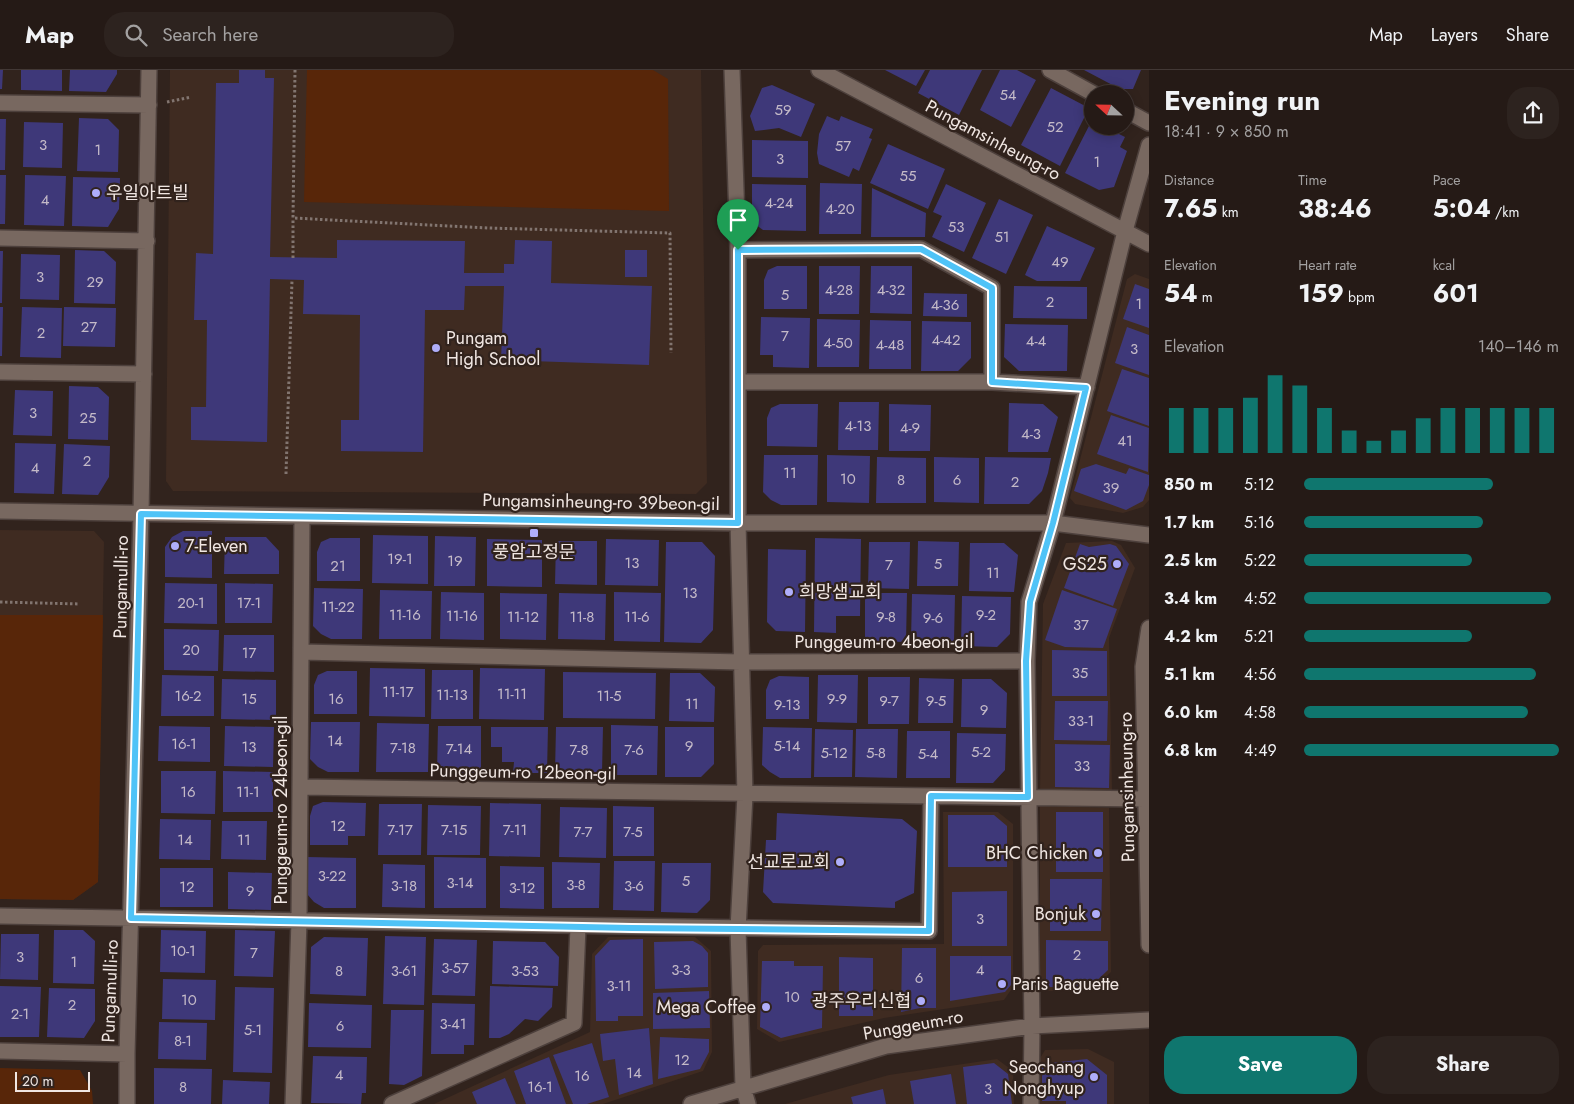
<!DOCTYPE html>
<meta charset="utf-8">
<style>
body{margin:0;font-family:Jost,"Noto Sans KR",sans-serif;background:#2d231f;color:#f1f3f6;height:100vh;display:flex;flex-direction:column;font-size:19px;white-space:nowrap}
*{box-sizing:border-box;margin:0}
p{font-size:16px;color:#a3a1a1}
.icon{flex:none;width:28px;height:28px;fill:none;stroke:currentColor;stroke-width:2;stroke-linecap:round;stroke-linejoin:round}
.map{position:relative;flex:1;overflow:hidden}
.details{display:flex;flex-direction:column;background:#251a16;width:425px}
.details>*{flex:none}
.needle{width:32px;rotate:292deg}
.tools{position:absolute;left:1084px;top:15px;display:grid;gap:10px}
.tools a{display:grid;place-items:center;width:50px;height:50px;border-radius:50%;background:#251a16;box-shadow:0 2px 12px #0003,0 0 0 1px #423835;font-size:25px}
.scale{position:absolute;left:15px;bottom:12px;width:75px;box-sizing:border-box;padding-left:5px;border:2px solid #f0e6e2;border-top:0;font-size:14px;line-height:18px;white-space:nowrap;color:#f0e6e2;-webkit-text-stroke:4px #31231d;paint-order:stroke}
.pin{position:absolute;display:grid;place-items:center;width:42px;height:42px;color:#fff;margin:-51px -21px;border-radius:50% 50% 50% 0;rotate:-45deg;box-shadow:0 0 5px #0007}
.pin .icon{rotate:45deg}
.round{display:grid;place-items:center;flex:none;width:52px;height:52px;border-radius:20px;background:#2d231f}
.overview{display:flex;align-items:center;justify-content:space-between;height:85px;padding:0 15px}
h1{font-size:28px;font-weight:700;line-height:38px}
.figures{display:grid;grid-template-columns:repeat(3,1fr);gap:8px;height:85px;padding:5px 15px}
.figures div{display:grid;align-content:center}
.figures b{font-size:25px;font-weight:700}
.figures small{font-size:14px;font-weight:400}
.figures p{font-size:14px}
.chart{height:140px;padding:10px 15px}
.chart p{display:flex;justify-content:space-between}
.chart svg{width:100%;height:90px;margin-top:5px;stroke:#0f766e;stroke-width:6}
.cta{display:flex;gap:10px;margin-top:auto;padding:10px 15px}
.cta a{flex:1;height:58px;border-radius:20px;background:#0f766e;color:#fff;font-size:20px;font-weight:700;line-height:58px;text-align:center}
.cta a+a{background:#2d231f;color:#f1f3f6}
ul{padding:0 15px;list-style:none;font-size:16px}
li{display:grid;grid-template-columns:80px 60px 1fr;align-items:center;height:38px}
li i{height:12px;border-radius:6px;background:#0f766e}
header{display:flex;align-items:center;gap:30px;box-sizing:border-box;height:70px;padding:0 25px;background:#251a16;border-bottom:1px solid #423835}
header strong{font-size:24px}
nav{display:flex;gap:28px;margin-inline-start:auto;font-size:18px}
.search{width:350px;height:45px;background:#2d231f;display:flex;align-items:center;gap:12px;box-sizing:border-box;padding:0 18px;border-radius:20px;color:#a3a1a1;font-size:19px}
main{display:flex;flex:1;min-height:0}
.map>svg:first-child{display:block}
.built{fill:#3f2b21}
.green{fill:#582609}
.building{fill:#3e3879}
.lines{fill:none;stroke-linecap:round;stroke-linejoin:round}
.street-casing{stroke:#4d403c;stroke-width:18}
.path{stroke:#827570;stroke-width:3;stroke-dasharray:2.5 2.5;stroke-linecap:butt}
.street{stroke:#786860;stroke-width:15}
.route-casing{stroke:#fff;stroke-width:10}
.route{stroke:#4fc3f7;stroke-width:6}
.poi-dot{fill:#afaefa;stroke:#31231d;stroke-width:2}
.labels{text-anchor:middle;stroke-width:4.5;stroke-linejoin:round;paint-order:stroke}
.number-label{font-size:15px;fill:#c4bac8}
.street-label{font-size:18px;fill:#f0e6e2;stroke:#31231d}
.poi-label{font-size:18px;fill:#f0e6e2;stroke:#31231d;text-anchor:end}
</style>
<header>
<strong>Map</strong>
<div class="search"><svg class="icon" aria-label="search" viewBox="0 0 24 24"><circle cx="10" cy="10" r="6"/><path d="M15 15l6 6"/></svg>Search here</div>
<nav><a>Map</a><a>Layers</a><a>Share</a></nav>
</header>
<main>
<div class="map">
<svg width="1149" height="1034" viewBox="0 0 1149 1034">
<rect width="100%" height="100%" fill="#31231d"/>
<path class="built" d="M170,0H701L707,413L696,424L173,421L166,411Z
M1135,204L1149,209V430L1143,437L1123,443L1075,434L1070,428L1127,209Z
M0,460L94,461L104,472L98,812L73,830L0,829Z
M1112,471L1121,475L1135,498L1109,568L1112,721H1040L1043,534L1066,473Z
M1040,736L1109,738L1111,902L1091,920L1046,921L1040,915Z
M943,742H998L1013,754V917L1004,930L884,948L779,972L757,959L758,881L763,875L944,874Z
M608,867H695L711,881L712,982L703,1001L603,1034H434L590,962L592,884Z
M1088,979L1114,992V1034H1040L1039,990L1045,980Z
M997,989L1013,1001L1014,1034H785L889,1005Z"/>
<path class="green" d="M307,0H653L668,9L669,141L304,132Z
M0,545H103L98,812L73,830L0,829Z
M0,998L80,1000L92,1021L93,1034H0Z"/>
<path class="building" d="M0,0H3L2,19H0Z
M21,0H62V21L21,20Z
M70,0H117V4L106,22L69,21Z
M239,0H265V8H274L270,187L337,188V170L465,171L464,203H504V194H514L515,170L552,171L551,213L652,216L649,295L501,290L504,216H465L464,240H425L423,382L341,381V350H359L360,245L303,244L304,210L270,209L267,372L191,370V337H206L207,250H194L196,183L213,184L216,13H239Z
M885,0H925L916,16Z
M930,0H982L959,45L918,23Z
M1000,0H1017L1036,10L1011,57L980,40Z
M1084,0H1141L1133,19H1120Z
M772,15L815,34L801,67L779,58L755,61L750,46L762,18Z
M1051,18L1089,38L1060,96L1021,75Z
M827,46L839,51L841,46L873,59L869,68L872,69L859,101L853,98L849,107L819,94L817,83L819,64Z
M79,48L108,49L119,60L118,102L77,101Z
M0,49H6L5,100H0Z
M1092,50V56H1121L1117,63L1125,67L1120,77L1127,81L1114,117L1099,120L1065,103Z
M24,52L63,53L62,98L23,97Z
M752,70L808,71V108L752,107Z
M888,74L945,99L928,139L870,113Z
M0,105H6L5,154H0Z
M25,105L66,106L64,156L24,155Z
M73,107L120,108L119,139L108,157L72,156Z
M820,113L862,114L861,164H819Z
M752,114L806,115V161L763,160L752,152Z
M946,114L986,133L964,182L932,167L942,146L933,142Z
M872,118L926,143L925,167H871Z
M999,129L1033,145L1006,204L972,188Z
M1047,156L1095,178L1080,211H1037L1025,205Z
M75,180L104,181L116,192L115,234L74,233Z
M625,180H647V207H625Z
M0,181H3L2,233H0Z
M21,184L60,185L59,230L20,229Z
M777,196H807V239H764V210L768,200Z
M819,196H860L859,244H819Z
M871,196H912V244L870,243Z
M1135,214L1149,219V258L1123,249Z
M1014,216L1087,217V249L1013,248Z
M924,223L967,224V247L923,246Z
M0,237H3L2,286H0Z
M22,237L62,238L61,288L20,287Z
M64,237L116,238L115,277L63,276Z
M761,247L810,248L809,298L773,297V285H760Z
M817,249L860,250L859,297H817Z
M870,250L911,251V299H869Z
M922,251L971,252V288L958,301H921Z
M1005,254L1068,255L1067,301H1019L1004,287Z
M1127,257L1149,265V305L1115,293Z
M1122,299L1149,308V356L1107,341Z
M69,316L98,317L109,327L108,370L68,369Z
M15,320L53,321L52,366L13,365Z
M839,332H879L878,380H838Z
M1009,333L1043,334L1058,347L1048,382H1008Z
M780,334H818L817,377L767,376V348L771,338Z
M889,334L931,335L930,381H889Z
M1111,345L1149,358L1148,402L1097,384Z
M15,373L56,374L54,424L14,423Z
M64,374L110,376L109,407L98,425L62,424Z
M764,385H818L817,435H781L771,430L763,422Z
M827,385L870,386L869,433L827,432Z
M877,387L926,388V433H876Z
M934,387L979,388V433L934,432Z
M985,387L1051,388L1048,403L1042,421L1029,434H984Z
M1096,394L1126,404L1129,398L1149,405V415L1143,431L1126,440L1074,421L1081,399Z
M183,461H212V508L165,507V477L172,467Z
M373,465L428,466V514L372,513Z
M435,466L476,467L475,516H434Z
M225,467H266L279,481V504H224Z
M330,468H360V511H317V482L321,472Z
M815,468L861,469L860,546H836V563L814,562Z
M487,469L542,470V517L487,516Z
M606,469L659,470L658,516L605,515Z
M556,471H597V515L555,514Z
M918,471L959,472L958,516H917Z
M666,472H702L715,486L713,560L701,573L664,572Z
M869,472H910L909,519L868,518Z
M970,473H1004L1018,485L1014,522L969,521Z
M1080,474L1089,477L1110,474L1116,476L1129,494L1113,536L1064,518Z
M768,479L806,480L805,562L776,561L767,552Z
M165,513L217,514V554L164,553Z
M225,513L273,514L272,553H225Z
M314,518L363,519L362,569H331L321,564L313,556Z
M380,520L432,521L431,569H379Z
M1062,520L1117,539L1103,578L1065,577L1045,570Z
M441,522L484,523V570L440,569Z
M614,522L661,523L660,572L614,571Z
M500,523L547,524L546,570L500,569Z
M559,523L606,524L605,570L558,569Z
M865,523H907L906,572L865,571Z
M912,524L955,525L954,571H911Z
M962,526L1011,527L1010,564L997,577L961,576Z
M164,559L219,560L218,601L164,600Z
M224,565H274V602L223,601Z
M1052,580L1107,581V626H1052Z
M370,598L425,599V647L369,646Z
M480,598L545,599L544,650L479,649Z
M432,600H473V649H431Z
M327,601H357V644H314V615L318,605Z
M563,602L656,603L655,649L563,648Z
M670,603H700L715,617L714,652L669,651Z
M162,605L214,606V646H161Z
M818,605H858L857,653L817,652Z
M779,606L809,607V649H766V620L770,610Z
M868,607H910L909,654H868Z
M919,608L954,609L953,653H918Z
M222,609L276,610V650L221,649Z
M962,609H991L1007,623L1006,658L961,657Z
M1055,631H1108L1107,671L1054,670Z
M311,652H360L359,702H328L318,697L310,689Z
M377,653L429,654L428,702H376Z
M611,655L658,656L657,705H611Z
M159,656L210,657V692L158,691Z
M225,656L274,657L273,697L224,696Z
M438,656H481V703L437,702Z
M491,657H548L547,703H513L514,692H502V677H491Z
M556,657H603L602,703L555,702Z
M665,657H714V694L701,707H665Z
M763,657L812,658L811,708H780L770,702L762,695Z
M815,659L853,660L852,707H814Z
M856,659H898L897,708L855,707Z
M907,661H950V708H906Z
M957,663L1006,664L1005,700L993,713H956Z
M1055,674L1110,675L1109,718L1055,717Z
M161,701H216L215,744L161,743Z
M223,701L273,702V742H223Z
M323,732L366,733L365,766H348V775H310V746L313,736Z
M490,733L541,734L540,787L489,786Z
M379,734H422L421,785H378Z
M428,735L481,736L480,785H427Z
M613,736L654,737V786H613Z
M560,737L607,738L606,788L559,787Z
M1056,742H1103V802H1056Z
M777,743L902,749L917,761L914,823L895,832V838L773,833L763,822L766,770H776Z
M948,745H994L1007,756V797H948Z
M160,749L211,750L210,790L159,789Z
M222,751H267L266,790L221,789Z
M307,787L356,788V838H324L314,832L307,824Z
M434,787L486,788V838H434Z
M614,791H655L654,841L613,840Z
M552,792L600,793L599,838H552Z
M662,793H711L710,830L697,843L661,842Z
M383,794L425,795V838L382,837Z
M500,796L544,797V839L500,838Z
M160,798H213V837H160Z
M228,802L272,803L271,840L228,839Z
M1050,809H1102L1101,861H1050Z
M1007,821V876H952V822Z
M54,860H83L95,871L94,914L53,913Z
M161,860L206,861L205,903L160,902Z
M235,860L275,861L273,907L234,906Z
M1,864H39L38,910L0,909Z
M385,866L426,867L424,935L383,934Z
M324,867L368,868L366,926L310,924L311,877Z
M434,869L477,870L475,926L432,925Z
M643,869V946H618V951H596L595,886L610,870Z
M1046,870L1108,871V900L1090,917H1046Z
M493,871L545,872L559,887L558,916L492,914Z
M693,871L702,876L708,883V917L655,919L654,872Z
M902,878H936V938H920L901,942Z
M950,886H1011V915L1005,922L950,931Z
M839,887L873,888V946H839Z
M762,891H794V896H823L822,958L781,968L760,957Z
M163,909L216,910L215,950L162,949Z
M0,916L41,917L39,967H0Z
M490,916L553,918L552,937L538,951L525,949L509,964L500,968H489Z
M235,917L274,918L272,1003L233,1002Z
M49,918L95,919V951L84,968L47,967Z
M709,921L710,958L653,959V923Z
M309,933L372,935L371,978L308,977Z
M432,933L475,934L474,975H464V984H431Z
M391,940H424L422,1006L404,1015L389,1014Z
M159,952L207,953L206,990L158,989Z
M649,958L653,1014L619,1025L615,989L603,991L600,964Z
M660,967L709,969V982L700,999L658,1009Z
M592,973L609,1027L587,1034H573L553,985Z
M313,986L367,987L366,1023H362L361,1034L311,1033Z
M549,987L566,1034H526L514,1001Z
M1087,989L1107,1005V1034H1066V1031H1042V994Z
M994,993L1008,1004L1012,1034H967L963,997Z
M154,998L212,999L211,1034H154Z
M951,1004L956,1034H914L910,1011Z
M505,1008L516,1034H477L472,1022Z
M223,1010L270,1012L269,1034H222Z
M883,1019L886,1034H853L851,1027Z"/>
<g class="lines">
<defs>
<path id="street" d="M732,0L738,180V453L745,725L738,859L743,1017L748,1034
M819,0L1149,174
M1050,0L1094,24
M0,33L149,35
M1125,40L1149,53
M0,168L147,171
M738,180L921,179L992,218V312L1087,317
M0,302L144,304
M739,312H992
M0,441L738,453H1053L1149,465
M1149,558L1143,597L1149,875
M301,582L741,592L1027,591
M300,717L1145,729
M0,846L929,861L931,726
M0,981L127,984
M127,1034V984L141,444L149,0
M293,1034L299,851L302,447
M392,1034L574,953L578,857
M691,1034L886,976L1032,956L1149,950
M1031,1034L1032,956L1027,591L1029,532L1053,453L1125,161L1149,75"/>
</defs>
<use href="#street" class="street-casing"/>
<path class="path" d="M295,0L293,148L488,158L670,163L671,283
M167,32L191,27
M293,188V148
M286,404L292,210
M0,532L80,534"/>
<use href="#street" class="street"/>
</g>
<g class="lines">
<defs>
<path id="route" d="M921,179L992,218V312L1086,318L1053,453L1030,532L1026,591L1028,727L931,726L929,861L632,858L131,848L141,444L738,453V180Z"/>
</defs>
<use href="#route" class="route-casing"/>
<use href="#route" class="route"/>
</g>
<g class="poi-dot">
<circle cx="96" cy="123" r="5"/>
<circle cx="436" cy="278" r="5"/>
<rect x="529" y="458" width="10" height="10" rx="2.5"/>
<circle cx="175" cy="476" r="5"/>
<circle cx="1117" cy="494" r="5"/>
<circle cx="789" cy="522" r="5"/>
<circle cx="1098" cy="783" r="5"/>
<circle cx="840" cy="792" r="5"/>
<circle cx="1096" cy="844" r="5"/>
<circle cx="1002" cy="914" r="5"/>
<circle cx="921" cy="931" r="5"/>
<circle cx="766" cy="937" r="5"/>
<circle cx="1094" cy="1007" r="5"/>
</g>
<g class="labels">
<g class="number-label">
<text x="1008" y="30">54</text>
<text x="783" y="45">59</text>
<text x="1055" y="62">52</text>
<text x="43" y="80">3</text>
<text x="843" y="81">57</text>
<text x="98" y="85">1</text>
<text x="780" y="94">3</text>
<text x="1097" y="97">1</text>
<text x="908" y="111">55</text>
<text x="45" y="135">4</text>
<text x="779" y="138">4-24</text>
<text x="840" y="144">4-20</text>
<text x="956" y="162">53</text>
<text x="1002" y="172">51</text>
<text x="1060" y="197">49</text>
<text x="40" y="212">3</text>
<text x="95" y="217">29</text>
<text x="839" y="225">4-28</text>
<text x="891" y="225">4-32</text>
<text x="785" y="230">5</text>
<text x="1050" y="237">2</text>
<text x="1139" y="239">1</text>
<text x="945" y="240">4-36</text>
<text x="89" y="262">27</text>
<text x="41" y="268">2</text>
<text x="785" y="271">7</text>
<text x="946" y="275">4-42</text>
<text x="1036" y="276">4-4</text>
<text x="838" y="278">4-50</text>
<text x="890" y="280">4-48</text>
<text x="1134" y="284">3</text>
<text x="33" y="348">3</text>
<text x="88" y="353">25</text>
<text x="858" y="361">4-13</text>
<text x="910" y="363">4-9</text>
<text x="1031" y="369">4-3</text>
<text x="1125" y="376">41</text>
<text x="87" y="396">2</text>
<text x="35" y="403">4</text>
<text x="790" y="408">11</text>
<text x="848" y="414">10</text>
<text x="901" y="415">8</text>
<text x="957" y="415">6</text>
<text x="1015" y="417">2</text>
<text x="1111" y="423">39</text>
<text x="400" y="494">19-1</text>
<text x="455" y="496">19</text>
<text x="632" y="498">13</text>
<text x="938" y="499">5</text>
<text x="889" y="500">7</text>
<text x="338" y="501">21</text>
<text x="993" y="508">11</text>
<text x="690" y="528">13</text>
<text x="191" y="538">20-1</text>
<text x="249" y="538">17-1</text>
<text x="338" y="542">11-22</text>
<text x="405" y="550">11-16</text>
<text x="986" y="550">9-2</text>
<text x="462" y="551">11-16</text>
<text x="523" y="552">11-12</text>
<text x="582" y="552">11-8</text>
<text x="637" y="552">11-6</text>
<text x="886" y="552">9-8</text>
<text x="933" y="553">9-6</text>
<text x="1081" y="560">37</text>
<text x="191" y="585">20</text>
<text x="249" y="588">17</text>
<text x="1080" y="608">35</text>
<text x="398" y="627">11-17</text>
<text x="512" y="629">11-11</text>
<text x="452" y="630">11-13</text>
<text x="188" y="631">16-2</text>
<text x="609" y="631">11-5</text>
<text x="249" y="634">15</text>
<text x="336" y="634">16</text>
<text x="837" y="634">9-9</text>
<text x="889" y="636">9-7</text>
<text x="936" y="636">9-5</text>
<text x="692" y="639">11</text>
<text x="787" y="640">9-13</text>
<text x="984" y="645">9</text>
<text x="1081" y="656">33-1</text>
<text x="335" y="676">14</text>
<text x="184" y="679">16-1</text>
<text x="689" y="681">9</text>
<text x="787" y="681">5-14</text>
<text x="249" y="682">13</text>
<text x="403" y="683">7-18</text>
<text x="459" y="684">7-14</text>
<text x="579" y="685">7-8</text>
<text x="634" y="685">7-6</text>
<text x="981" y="687">5-2</text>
<text x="834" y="688">5-12</text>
<text x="876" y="688">5-8</text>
<text x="928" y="689">5-4</text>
<text x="1082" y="701">33</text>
<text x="188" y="727">16</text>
<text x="248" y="727">11-1</text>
<text x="338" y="761">12</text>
<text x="400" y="765">7-17</text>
<text x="454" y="765">7-15</text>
<text x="515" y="765">7-11</text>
<text x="583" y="767">7-7</text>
<text x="633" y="767">7-5</text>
<text x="185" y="775">14</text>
<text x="244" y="775">11</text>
<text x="332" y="811">3-22</text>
<text x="686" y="816">5</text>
<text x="460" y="818">3-14</text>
<text x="576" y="820">3-8</text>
<text x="404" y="821">3-18</text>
<text x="634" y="821">3-6</text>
<text x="187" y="822">12</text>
<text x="522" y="823">3-12</text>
<text x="250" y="826">9</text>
<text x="980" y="854">3</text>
<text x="183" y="886">10-1</text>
<text x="254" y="888">7</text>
<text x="1077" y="890">2</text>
<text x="20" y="892">3</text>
<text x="74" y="897">1</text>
<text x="455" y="903">3-57</text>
<text x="681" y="905">3-3</text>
<text x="980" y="905">4</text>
<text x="339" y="906">8</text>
<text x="404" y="906">3-61</text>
<text x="525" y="906">3-53</text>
<text x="919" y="913">6</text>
<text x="619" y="921">3-11</text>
<text x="792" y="932">10</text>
<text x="189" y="935">10</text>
<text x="72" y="940">2</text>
<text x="20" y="949">2-1</text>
<text x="453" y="959">3-41</text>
<text x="340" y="961">6</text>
<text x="253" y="965">5-1</text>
<text x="183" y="976">8-1</text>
<text x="682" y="995">12</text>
<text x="634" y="1008">14</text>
<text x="339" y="1010">4</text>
<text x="582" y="1011">16</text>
<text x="183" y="1022">8</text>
<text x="540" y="1022">16-1</text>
<text x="988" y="1024">3</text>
</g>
<g class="street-label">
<text transform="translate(993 70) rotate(28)" y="6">Pungamsinheung-ro</text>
<text transform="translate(601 432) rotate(1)" y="6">Pungamsinheung-ro 39beon-gil</text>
<text transform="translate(121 517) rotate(-89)" y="6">Pungamulli-ro</text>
<text x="884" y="578">Punggeum-ro 4beon-gil</text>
<text transform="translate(523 702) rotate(1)" y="6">Punggeum-ro 12beon-gil</text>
<text transform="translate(1127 717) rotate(-91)" y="6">Pungamsinheung-ro</text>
<text transform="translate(281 740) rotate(-90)" y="6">Punggeum-ro 24beon-gil</text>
<text transform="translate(110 921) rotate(-88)" y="6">Pungamulli-ro</text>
<text transform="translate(913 955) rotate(-10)" y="6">Punggeum-ro</text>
</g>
<g class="poi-label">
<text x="106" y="129" text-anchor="start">우일아트빌</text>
<text x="446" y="274" text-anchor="start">Pungam<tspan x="446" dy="21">High School</tspan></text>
<text x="185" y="482" text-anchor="start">7-Eleven</text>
<text x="534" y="488" text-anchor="middle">풍암고정문</text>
<text x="1107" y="500">GS25</text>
<text x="799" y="528" text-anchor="start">희망샘교회</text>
<text x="1088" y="789">BHC Chicken</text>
<text x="830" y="798">선교로교회</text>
<text x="1086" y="850">Bonjuk</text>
<text x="1012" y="920" text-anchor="start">Paris Baguette</text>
<text x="911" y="937">광주우리신협</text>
<text x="756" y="943">Mega Coffee</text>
<text x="1084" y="1003">Seochang<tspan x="1084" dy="21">Nonghyup</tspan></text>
</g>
</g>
</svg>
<div class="tools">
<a><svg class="needle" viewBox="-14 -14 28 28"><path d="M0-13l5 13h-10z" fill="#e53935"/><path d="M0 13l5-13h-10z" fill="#a3a1a1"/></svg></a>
</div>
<div class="scale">20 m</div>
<div class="pin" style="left:738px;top:180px;background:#1e9e55"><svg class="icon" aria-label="arrive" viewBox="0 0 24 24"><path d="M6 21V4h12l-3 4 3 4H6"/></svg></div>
</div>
<section class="details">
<div class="overview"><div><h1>Evening run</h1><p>18:41 · 9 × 850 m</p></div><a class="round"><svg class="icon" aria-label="share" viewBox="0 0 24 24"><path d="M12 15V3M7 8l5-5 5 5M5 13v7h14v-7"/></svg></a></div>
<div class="figures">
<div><p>Distance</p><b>7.65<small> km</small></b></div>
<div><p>Time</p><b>38:46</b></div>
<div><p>Pace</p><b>5:04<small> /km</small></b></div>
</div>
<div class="figures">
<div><p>Elevation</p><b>54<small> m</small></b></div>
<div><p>Heart rate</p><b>159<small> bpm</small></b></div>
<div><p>kcal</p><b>601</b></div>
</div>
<div class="chart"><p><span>Elevation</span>140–146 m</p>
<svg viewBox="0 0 160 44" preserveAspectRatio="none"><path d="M5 44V22M15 44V22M25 44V22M35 44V17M45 44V6M55 44V11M65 44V22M75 44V33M85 44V38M95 44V33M105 44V27M115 44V22M125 44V22M135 44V22M145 44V22M155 44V22"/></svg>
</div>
<ul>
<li><b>850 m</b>5:12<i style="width:74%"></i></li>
<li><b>1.7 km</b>5:16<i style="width:70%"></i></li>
<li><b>2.5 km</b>5:22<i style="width:66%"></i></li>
<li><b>3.4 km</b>4:52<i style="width:97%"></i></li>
<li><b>4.2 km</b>5:21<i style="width:66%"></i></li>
<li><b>5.1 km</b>4:56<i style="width:91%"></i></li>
<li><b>6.0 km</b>4:58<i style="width:88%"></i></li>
<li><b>6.8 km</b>4:49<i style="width:100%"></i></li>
</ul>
<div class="cta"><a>Save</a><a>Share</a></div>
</section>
</main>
